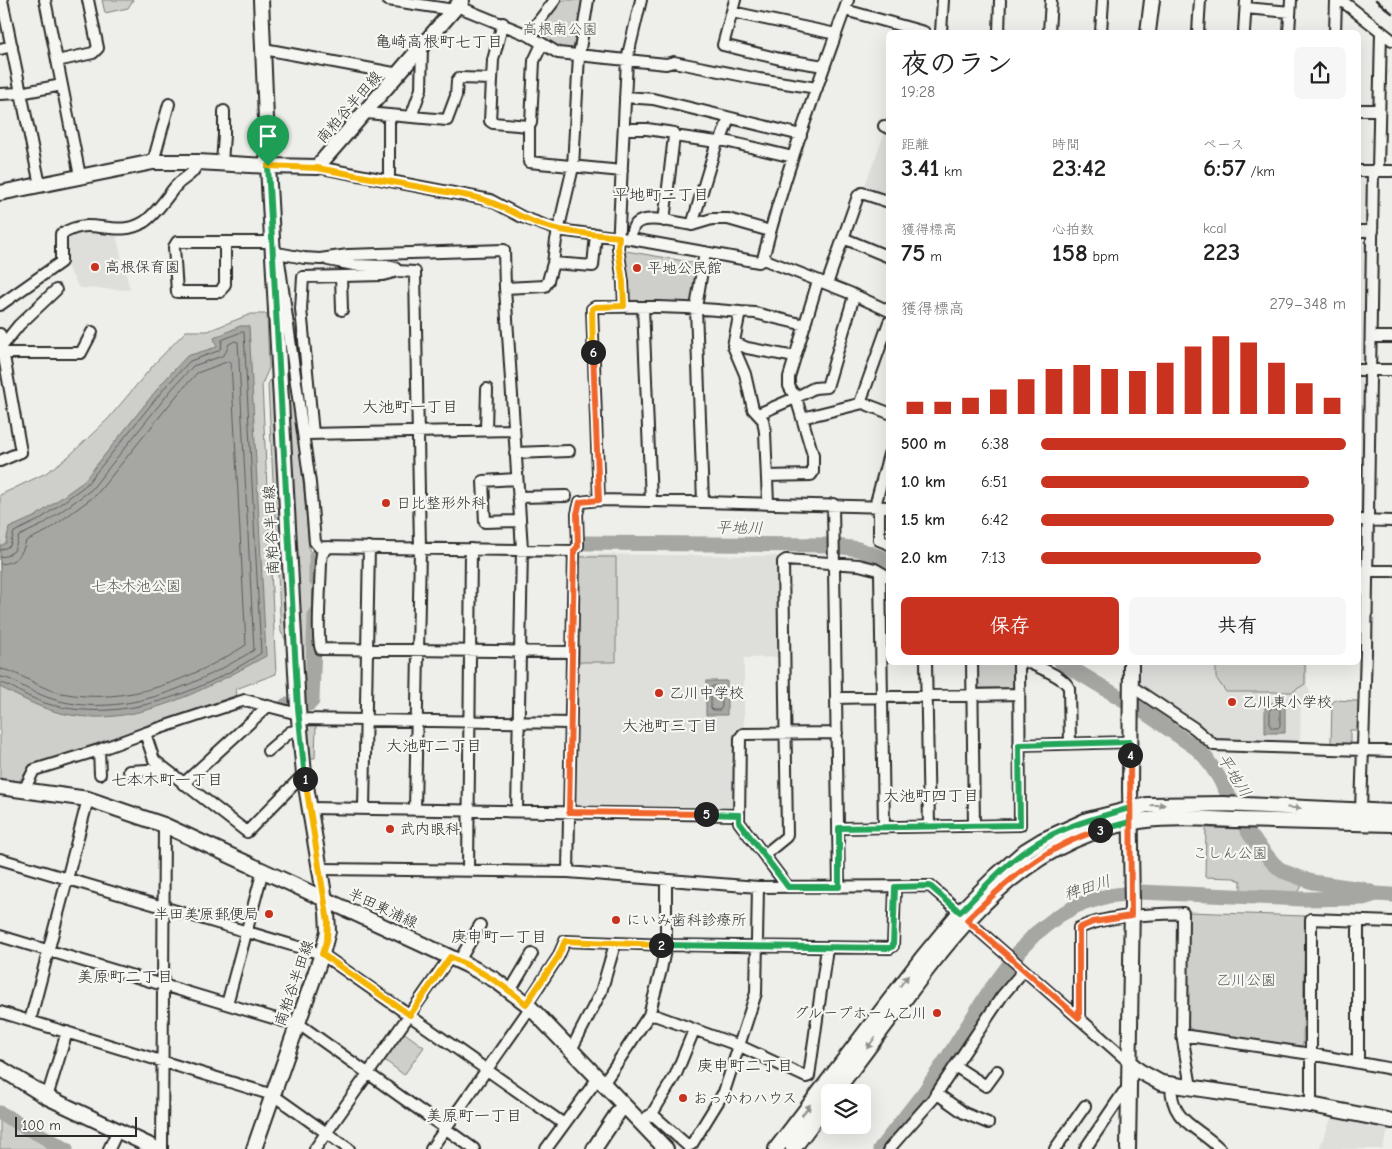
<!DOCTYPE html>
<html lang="ja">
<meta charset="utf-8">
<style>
body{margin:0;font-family:"Comic Neue","Klee One",sans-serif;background:#f6f6f6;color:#222;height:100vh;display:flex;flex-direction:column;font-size:19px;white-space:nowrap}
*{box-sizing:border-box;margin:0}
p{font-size:16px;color:#767676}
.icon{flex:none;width:28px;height:28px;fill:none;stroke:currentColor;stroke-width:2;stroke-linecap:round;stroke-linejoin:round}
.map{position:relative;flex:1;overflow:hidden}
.side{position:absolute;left:886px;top:30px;width:475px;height:635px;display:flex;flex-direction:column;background:#fff;border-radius:8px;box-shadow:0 5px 20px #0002}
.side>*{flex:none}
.fabs{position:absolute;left:821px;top:1084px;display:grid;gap:10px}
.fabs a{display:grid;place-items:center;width:50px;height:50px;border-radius:8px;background:#fff;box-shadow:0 5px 20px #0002;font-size:25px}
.scale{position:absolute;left:15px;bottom:12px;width:122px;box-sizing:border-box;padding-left:5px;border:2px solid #2b2b2b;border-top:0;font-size:14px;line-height:18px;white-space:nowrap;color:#2b2b2b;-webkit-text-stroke:4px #f6f6f2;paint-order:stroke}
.pin{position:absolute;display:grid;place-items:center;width:42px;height:42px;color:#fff;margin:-51px -21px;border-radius:50% 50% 50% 0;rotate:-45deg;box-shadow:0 0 5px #0007}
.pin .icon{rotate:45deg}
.km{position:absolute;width:25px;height:25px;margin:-12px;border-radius:50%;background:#222;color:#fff;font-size:14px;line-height:25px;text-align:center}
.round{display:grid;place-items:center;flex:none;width:52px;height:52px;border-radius:8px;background:#f6f6f6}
.overview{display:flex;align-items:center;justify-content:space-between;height:85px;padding:0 15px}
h1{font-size:28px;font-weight:700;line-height:38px}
.figures{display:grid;grid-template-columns:repeat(3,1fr);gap:8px;height:85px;padding:5px 15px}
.figures div{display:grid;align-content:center}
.figures b{font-size:25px;font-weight:700}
.figures small{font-size:14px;font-weight:400}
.figures p{font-size:14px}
.chart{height:140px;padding:10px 15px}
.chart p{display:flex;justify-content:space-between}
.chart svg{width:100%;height:90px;margin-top:5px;stroke:#c8321e;stroke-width:6}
.primary-button{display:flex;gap:10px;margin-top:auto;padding:10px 15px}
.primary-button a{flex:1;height:58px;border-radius:8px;background:#c8321e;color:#fff;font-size:20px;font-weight:700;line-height:58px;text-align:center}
.primary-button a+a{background:#f6f6f6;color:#222}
ul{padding:0 15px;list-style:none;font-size:16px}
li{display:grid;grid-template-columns:80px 60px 1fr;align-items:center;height:38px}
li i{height:12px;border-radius:6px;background:#c8321e}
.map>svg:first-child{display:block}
.built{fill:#dededb}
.green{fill:#cececa;stroke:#7c7c7a}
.water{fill:#a6a6a3;stroke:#757573}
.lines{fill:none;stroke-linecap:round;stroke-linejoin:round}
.shore{stroke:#5c5c5b;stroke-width:1}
.river{stroke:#a6a6a3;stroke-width:15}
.street-casing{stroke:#2b2b2b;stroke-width:14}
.secondary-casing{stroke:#2b2b2b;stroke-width:18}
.street{stroke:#f6f6f2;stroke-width:10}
.secondary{stroke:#f6f6f2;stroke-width:14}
.rail{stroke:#2b2b2b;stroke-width:2.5}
.oneway{fill:#90908e}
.split-1-casing{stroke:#fff;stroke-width:10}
.split-2-casing{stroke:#fff;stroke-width:10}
.split-3-casing{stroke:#fff;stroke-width:10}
.split-4-casing{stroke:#fff;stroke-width:10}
.split-5-casing{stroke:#fff;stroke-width:10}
.split-6-casing{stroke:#fff;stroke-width:10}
.split-7-casing{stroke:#fff;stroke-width:10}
.split-1{stroke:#22a559;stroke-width:6}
.split-2{stroke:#f5b400;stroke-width:6}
.split-3{stroke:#22a559;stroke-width:6}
.split-4{stroke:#f0652b;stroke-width:6}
.split-5{stroke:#22a559;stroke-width:6}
.split-6{stroke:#f0652b;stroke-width:6}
.split-7{stroke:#f5b400;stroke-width:6}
.poi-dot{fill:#c8321e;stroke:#f6f6f2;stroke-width:2}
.labels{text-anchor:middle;stroke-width:4.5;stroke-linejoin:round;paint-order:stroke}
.park-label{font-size:15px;fill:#545453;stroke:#f6f6f2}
.street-label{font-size:15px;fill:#2b2b2b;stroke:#f6f6f2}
.poi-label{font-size:15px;fill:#2b2b2b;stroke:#f6f6f2;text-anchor:start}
.neighbourhood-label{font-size:16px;fill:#2b2b2b;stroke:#f6f6f2}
.water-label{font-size:16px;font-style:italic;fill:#565655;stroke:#f6f6f2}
</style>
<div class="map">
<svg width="1392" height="1149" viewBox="0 0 1392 1149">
<rect width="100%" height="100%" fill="#eeeeea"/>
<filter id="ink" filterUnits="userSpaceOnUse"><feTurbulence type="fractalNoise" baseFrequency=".02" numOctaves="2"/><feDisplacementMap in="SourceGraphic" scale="10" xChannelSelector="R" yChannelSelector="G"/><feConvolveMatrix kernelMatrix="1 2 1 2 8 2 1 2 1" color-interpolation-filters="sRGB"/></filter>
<g filter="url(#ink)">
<path class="built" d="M886,130L889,131V198L865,190L864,187Z
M78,230L104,231L116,235L130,290L79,288L62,257V235Z
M580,554L777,556L779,657L744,658V730H735L734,807L731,810L583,809L575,806L572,799L579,555Z
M1138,663H1307V685L1312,696L1306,702H1301L1300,741H1214L1141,685L1138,680Z
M1332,1116L1390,1126L1382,1149H1319Z"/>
<path class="green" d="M102,0H133L128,8L105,13Z
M558,0H584L573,50L557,49L535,36L534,31Z
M620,250L696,263L698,267L692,302L626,303Z
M278,281C290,371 303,460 309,550L314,556L309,698L301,701Z
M251,314H267L269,368L262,384L276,674L236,689L237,695L29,767L19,782L0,780V495L46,473L69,456L108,419L156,362L186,331H208Z
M273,374L288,644L281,632L268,385Z
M580,557H616V662H579Z
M976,663H1014V686L1012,688H979L976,686Z
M1216,663H1305V684L1292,692H1226L1216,678Z
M1334,700L1357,701L1359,704V730H1350V746L1334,745L1331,743L1332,703Z
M308,724H316L315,758H307L305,726Z
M1206,828L1243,829L1261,853L1281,874L1301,882V888L1297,894L1241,892V881L1234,878L1205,877Z
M1187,912L1305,916L1303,1044L1299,1048L1194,1032L1187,1025Z
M402,1031L424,1047L404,1075L382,1058Z
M0,1116L6,1118L61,1149H0Z"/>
<path class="water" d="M240,326H249L266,656C202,691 128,733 53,711C34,705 17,696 0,687V546L6,543L9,528L36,516L83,482L163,382L187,356L217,347L214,338Z
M706,681H727V715H706Z
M1265,703H1285V733H1265Z"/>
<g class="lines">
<path class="shore" d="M0,550L10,546L14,532L39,520L86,485L167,385L190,361L218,351L221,348L222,340L241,332H244L261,653C202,692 126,722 56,706C46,704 34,699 24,694C17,690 8,684 0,683
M0,557L6,556L14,551L19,536L42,525L91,490L172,389L193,366L222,356L226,352L229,344L235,341L238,342L254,650C197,685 124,719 56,700C47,698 37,693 28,689C19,685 10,677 0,677
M0,564C16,563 22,555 26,541L47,531L96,495L178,394L197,373L229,361L231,362L246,645C190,680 128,706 61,693C41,690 17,670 0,669
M714,686H720L722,688V707L720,710H713L711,708V688Z
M1272,708H1278L1280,710V726L1278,728H1272L1270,726V710Z"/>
<path class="river" d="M586,543L829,545L858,549L889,560
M316,580V556
M1061,662L1147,714L1196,748L1206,758L1218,776L1250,835L1273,863L1282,871L1312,882L1362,889L1371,892
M286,705L309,704L312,701L315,615
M0,1113L66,1149
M880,1149L925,1091L950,1054L988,993L1021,949L1035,934L1058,916L1078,905L1108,896L1140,892L1302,899L1363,898L1376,894L1392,895"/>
<defs>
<path id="street" d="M2,0L40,185
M45,0L80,176
M388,0L454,10
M735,0L723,45L780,59L824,66
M1341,0L1392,40
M457,6L528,35L558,53L666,64L674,62L759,79L817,88
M1246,8L1290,12
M845,10L924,32
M732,12L836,34
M503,23L493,60L490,121L493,123L529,126
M941,32L943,0
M999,32L1000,0
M1049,32L1051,0
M1101,32L1103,0
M1198,32L1200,0
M1244,32L1246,0
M1289,32L1291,0
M1335,32L1336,0
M528,35L555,0
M542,44L534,61L531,123L529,126V162L622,171
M0,49L12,46
M264,49L399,74
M57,61L93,53L98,48L88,0
M0,94L20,93L62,85
M625,97L653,99L801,135
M1359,110H1379
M366,113L447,120L456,96L457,81L459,78L492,79
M411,117L421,89L422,47
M884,126L889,128
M624,129H647L674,133V136L717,142
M721,140L793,157
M153,162L169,104
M222,163L224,135V111
M317,167L490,200L522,217L558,230L631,239L759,262L763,259L850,293L889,311
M1359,171H1392
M1378,171L1381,31
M389,180V115
M664,221L674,136
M692,225L712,219H728L770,231
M1359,231H1373
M843,238L889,257
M631,239C631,234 632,227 636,224C646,214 679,223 692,225L717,142L721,140L729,118
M225,242V284L220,292H177L174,247L177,242H272
M273,247L278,253L304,258L320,259L348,255L504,250L505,288L522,549L517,811
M763,259C785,171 818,85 848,0
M328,260L354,265L386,266L395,268L398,271L415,272L420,548L415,810
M279,261L310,483L315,542L319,547L574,551
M553,263L593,266L596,234
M341,276L342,310
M827,284L858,196L862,193L889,202
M505,288L545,286L548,281L553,263L556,240L573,167L579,55L588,0
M0,305L61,262V234C69,230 77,226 87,226C106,226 125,234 144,222C156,214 166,198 175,187C185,175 191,179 198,162
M624,307L623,282L618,248L627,59L641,0
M643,307L651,501
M740,312L755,313L805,325
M0,334L21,452L0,461
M1371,337H1392
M734,342L747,348L795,357
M2,346L19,325L56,290
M3,353H81L92,332
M1359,370H1392
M860,403L889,322
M758,414L795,398L814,388L827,387L854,296
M802,418L863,403L889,413
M486,430L487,389
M307,434L514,430
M313,434L301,309L303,277L383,275L398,271
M515,453L569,451
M767,476L811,475L813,472V455L797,401L789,386V377L818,281
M517,479L483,481L485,522L520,521
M518,497L566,496
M599,500L592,309L595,307C643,306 692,307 740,312L733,346L745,374L753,409L763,420L765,432L768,503
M703,502L696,308L705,252
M833,504L839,887
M875,506L889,454
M879,506V540L889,544
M1359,520L1392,521
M329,547L322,554L321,561C321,576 316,640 321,649L572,652
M1367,571H1392
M880,572L884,827
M926,662L929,826
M972,662L974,826
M1027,662C1038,667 1065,677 1069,688L1070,744
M1131,686L1194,728L1214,745L1392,751
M836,698L1019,694
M299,719L570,723
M145,733L245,700L298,714
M1019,745L1130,742
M99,750L100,774
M268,751L290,732L300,730
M129,771L165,769
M183,784L268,706
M24,790L34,770L99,750L145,733L154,760L247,832L304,774
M310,808L739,815
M364,808L369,547
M1361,811L1366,651L1373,171
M839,828L1020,825L1019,662
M764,855L786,837L787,834L783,562L786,560L859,565L875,569L889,577
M0,859L322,954L564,1124
M320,869L568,872L758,887L930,886L960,912
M468,871L471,549
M568,872L574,551L578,546L577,514L580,502L599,500L703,502L889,507
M788,887L739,822L740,738L743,734L837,733
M967,920L1130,1063
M0,936L303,1027L474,1149
M459,961L480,925
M510,991L532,954
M227,1004L263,870
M527,1004L558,957L565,941L666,945L890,948L893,946L895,887
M0,1012L273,1095L349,1149
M649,1015L657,1016L740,1046L806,1077L809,1076L827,948
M1079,1017V928C1112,914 1148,915 1183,913L1182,1035L1191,1087
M30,1021L88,799
M1182,1035L1311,1054L1392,1069
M571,1050L601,992L615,944
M1358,1063V921
M955,1066L986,1086L997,1071
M603,1084L649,1015L661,970L666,945V880
M1171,1084C1171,1124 1197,1125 1220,1149
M936,1093L964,1113L988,1123
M47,1097L67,1032
M1311,1105V919L1392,922
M652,1114L688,1146L692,1144L724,1092L756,993L758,887
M647,1117L652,1114L676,1074L694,1030
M109,1149L118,1130
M162,1149L164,825
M315,1149L450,957
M431,1149L530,1008
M546,1149L598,1078
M889,1149L933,1099L1002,996L1024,970
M1055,1149L1085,1106
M1085,1149L1123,1093L1129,1088"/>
<path id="secondary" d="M1148,32L1152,0
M0,193L153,162H198L268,166L261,0
M0,787L88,799L164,825L467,965L495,980L527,1004L666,1149
M1130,1063L1139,1071L1161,1083L1311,1105L1392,1121
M0,1068L47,1097L157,1149
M835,1092C859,1060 883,1028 907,996C970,911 1035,834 1146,820C1176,816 1207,819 1237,820C1289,821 1340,823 1392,824
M254,1149L322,954L328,931L327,912L304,774L298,708L268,166L317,167L462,0
M594,1149L623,1105
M776,1149L922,958L960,912L996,876L1025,851L1043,840L1087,820L1147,805L1223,804L1392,812
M793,1149L830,1099
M1128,1149L1132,904L1130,789L1131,662"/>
</defs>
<use href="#street" class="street-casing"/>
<use href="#secondary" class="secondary-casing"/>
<use href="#street" class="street"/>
<use href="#secondary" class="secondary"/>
<path class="rail" d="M1376,0L1392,13"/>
</g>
<defs><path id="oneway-solid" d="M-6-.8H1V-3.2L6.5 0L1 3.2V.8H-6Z" transform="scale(1.25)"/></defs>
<g class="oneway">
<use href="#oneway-solid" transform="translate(1158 805) rotate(-1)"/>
<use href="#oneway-solid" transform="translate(1294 808) rotate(3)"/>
<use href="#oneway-solid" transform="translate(904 981) rotate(-53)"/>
<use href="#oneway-solid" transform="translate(871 1043) rotate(127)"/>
<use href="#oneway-solid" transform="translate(806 1110) rotate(-52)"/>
</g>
</g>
<g class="lines" filter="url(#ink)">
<defs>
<path id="split-1" d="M268,166L298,708L305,779"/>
<path id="split-2" d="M305,779L328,922L327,939L322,954L410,1015L450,957C478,969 503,984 526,1004L558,957L565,941L661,945"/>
<path id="split-3" d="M661,945L890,948L893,946L895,887L930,886L960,912C986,886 1011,857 1044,839C1071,824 1100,817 1130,808V822L1100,830"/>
<path id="split-4" d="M1100,830C1047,845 1005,882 967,920L1079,1018V928L1093,922L1131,916L1130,755"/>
<path id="split-5" d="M706,814L739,815V822L788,887H839V828L1020,825L1019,745L1130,742V755"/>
<path id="split-6" d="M593,352L599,500L580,502L577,514L578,546L574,551L569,812L706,814"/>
<path id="split-7" d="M268,166L317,168L474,197C499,202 516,216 539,224C564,233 592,234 619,237L618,248L623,282L624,306L595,307L592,309L593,352"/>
</defs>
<use href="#split-1" class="split-1-casing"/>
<use href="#split-2" class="split-2-casing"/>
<use href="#split-3" class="split-3-casing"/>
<use href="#split-4" class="split-4-casing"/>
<use href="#split-5" class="split-5-casing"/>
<use href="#split-6" class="split-6-casing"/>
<use href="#split-7" class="split-7-casing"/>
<use href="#split-1" class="split-1"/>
<use href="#split-2" class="split-2"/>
<use href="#split-3" class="split-3"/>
<use href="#split-4" class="split-4"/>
<use href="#split-5" class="split-5"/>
<use href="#split-6" class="split-6"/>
<use href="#split-7" class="split-7"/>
</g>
<g class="poi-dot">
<circle cx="95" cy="267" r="5"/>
<circle cx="637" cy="268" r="5"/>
<circle cx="386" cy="503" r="5"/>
<circle cx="659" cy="693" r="5"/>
<circle cx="1232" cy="702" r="5"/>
<circle cx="390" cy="829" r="5"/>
<circle cx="269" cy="914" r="5"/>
<circle cx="616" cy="920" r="5"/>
<circle cx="937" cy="1013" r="5"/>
<circle cx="683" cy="1098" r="5"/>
</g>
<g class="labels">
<g class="park-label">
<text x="560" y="34">高根南公園</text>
<text x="136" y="591">七本木池公園</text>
<text x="1230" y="858">こしん公園</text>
<text x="1246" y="985">乙川公園</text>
</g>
<g class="street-label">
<text transform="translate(349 107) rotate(-49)" y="5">南粕谷半田線</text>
<text transform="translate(271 530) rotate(-93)" y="5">南粕谷半田線</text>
<text transform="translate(383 908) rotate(25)" y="5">半田東浦線</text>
<text transform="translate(294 983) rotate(-71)" y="5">南粕谷半田線</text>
</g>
<g class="poi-label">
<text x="105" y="272">高根保育園</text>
<text x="647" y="273">平地公民館</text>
<text x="396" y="508">日比整形外科</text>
<text x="669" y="698">乙川中学校</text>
<text x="1242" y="707">乙川東小学校</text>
<text x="400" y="834">武内眼科</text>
<text x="259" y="919" text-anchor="end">半田美原郵便局</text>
<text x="626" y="925">にいみ歯科診療所</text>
<text x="927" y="1018" text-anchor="end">グループホーム乙川</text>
<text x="693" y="1103">おっかわハウス</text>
</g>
<g class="neighbourhood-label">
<text x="439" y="47">亀崎高根町七丁目</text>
<text x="661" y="200">平地町二丁目</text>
<text x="410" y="412">大池町一丁目</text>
<text x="670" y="731">大池町三丁目</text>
<text x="434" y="751">大池町二丁目</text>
<text x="167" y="785">七本木町一丁目</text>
<text x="931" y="801">大池町四丁目</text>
<text x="499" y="942">庚申町一丁目</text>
<text x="125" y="982">美原町二丁目</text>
<text x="745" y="1071">庚申町二丁目</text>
<text x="474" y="1121">美原町一丁目</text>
</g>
<g class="water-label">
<text transform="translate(739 527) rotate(1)" y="6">平地川</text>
<text transform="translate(1235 775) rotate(58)" y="6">平地川</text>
<text transform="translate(1087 887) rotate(-18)" y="6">稗田川</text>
</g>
</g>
</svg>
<div class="fabs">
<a><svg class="icon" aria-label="layers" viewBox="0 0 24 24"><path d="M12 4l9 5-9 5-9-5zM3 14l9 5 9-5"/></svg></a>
</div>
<div class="scale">100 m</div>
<div class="pin" style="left:268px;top:166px;background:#1e9e55"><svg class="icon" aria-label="arrive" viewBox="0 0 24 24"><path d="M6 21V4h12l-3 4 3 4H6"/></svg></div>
<b class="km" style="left:305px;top:779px">1</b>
<b class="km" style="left:661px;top:945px">2</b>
<b class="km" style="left:1100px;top:830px">3</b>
<b class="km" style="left:1130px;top:755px">4</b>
<b class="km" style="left:706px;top:814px">5</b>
<b class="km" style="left:593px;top:352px">6</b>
<section class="side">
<div class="overview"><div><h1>夜のラン</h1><p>19:28</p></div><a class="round"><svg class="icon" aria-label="share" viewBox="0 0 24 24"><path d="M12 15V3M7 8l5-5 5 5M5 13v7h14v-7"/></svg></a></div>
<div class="figures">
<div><p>距離</p><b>3.41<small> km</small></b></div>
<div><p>時間</p><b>23:42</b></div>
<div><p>ペース</p><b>6:57<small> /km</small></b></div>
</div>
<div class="figures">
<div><p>獲得標高</p><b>75<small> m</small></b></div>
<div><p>心拍数</p><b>158<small> bpm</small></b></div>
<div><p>kcal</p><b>223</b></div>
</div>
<div class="chart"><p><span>獲得標高</span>279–348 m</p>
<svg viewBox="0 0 160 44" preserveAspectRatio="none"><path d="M5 44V38M15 44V38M25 44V36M35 44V32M45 44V27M55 44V22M65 44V20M75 44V22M85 44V23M95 44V19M105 44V11M115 44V6M125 44V9M135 44V19M145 44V29M155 44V36"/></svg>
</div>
<ul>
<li><b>500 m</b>6:38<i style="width:100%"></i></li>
<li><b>1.0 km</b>6:51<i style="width:88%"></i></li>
<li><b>1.5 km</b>6:42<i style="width:96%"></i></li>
<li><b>2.0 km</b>7:13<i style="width:72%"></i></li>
</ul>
<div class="primary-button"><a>保存</a><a>共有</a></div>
</section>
</div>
